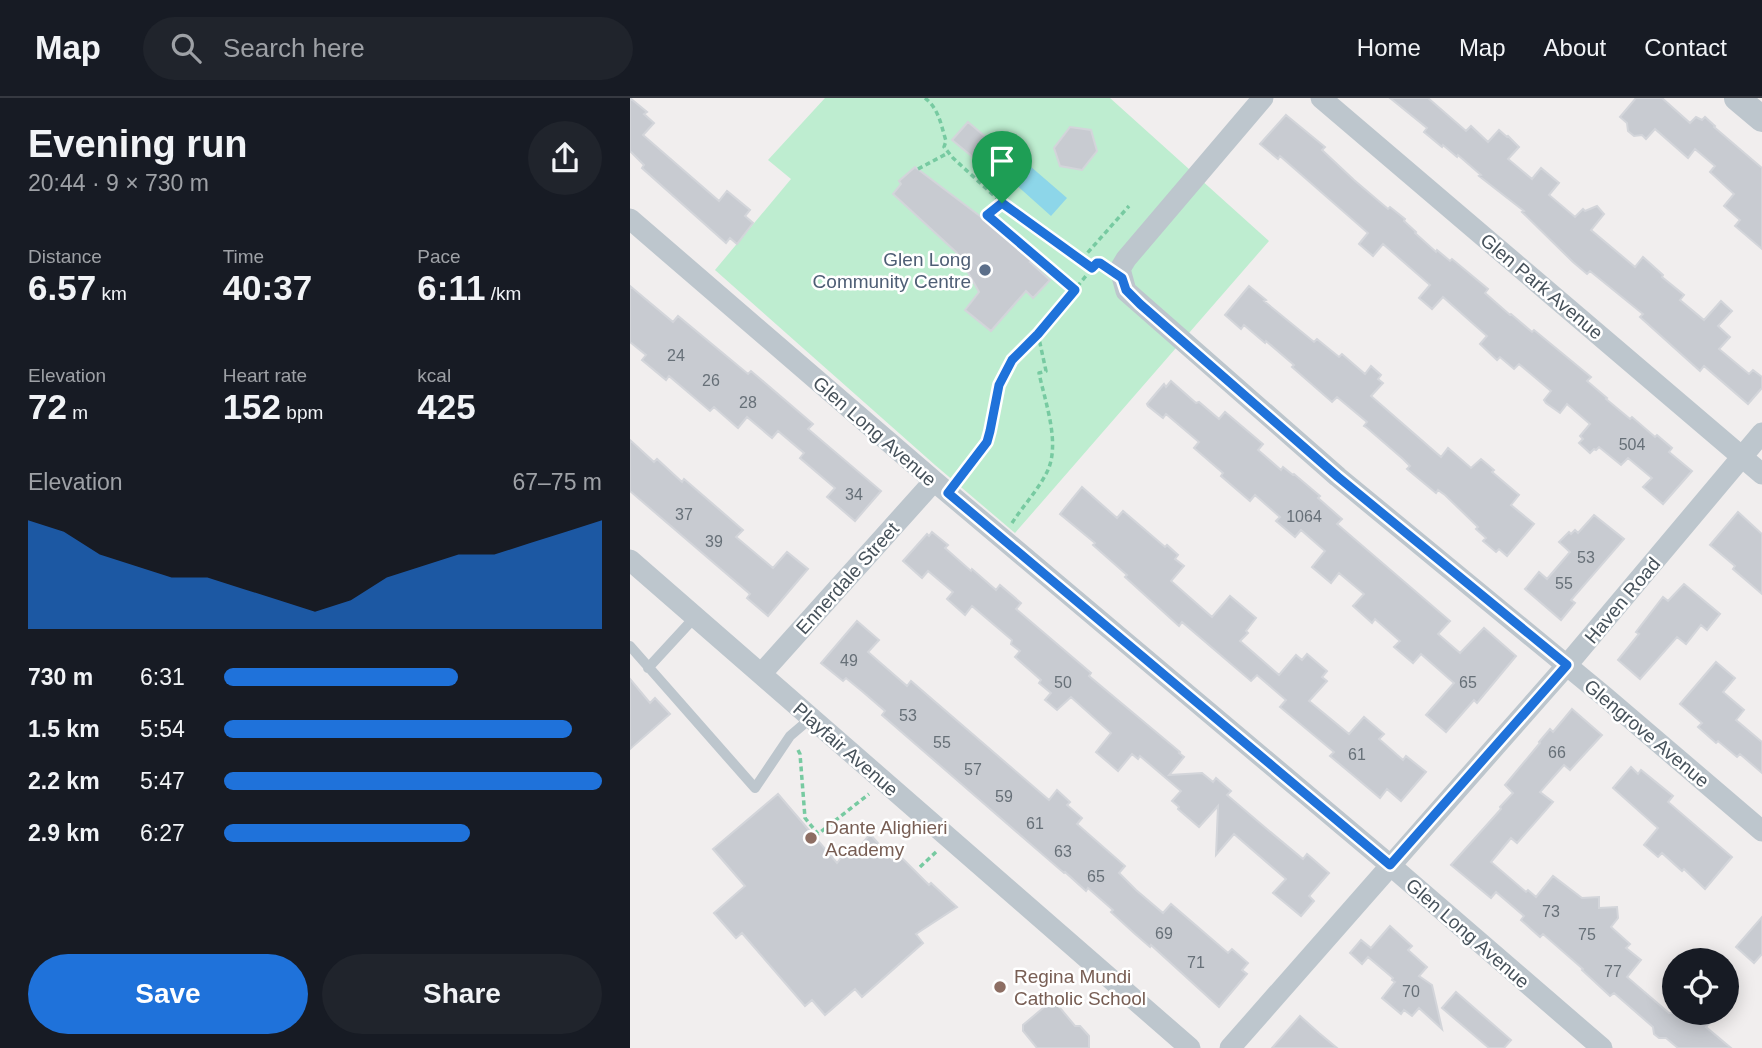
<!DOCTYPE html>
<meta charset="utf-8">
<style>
body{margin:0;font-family:Helvetica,sans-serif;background:#20242c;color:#f1f3f6;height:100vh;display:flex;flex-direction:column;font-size:26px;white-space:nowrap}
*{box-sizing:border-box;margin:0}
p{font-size:23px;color:#9ea1a6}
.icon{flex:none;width:38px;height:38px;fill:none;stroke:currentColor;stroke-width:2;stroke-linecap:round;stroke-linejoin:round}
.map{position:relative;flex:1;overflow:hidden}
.drawer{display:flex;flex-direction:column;background:#171b24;width:630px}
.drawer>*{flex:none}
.fabs{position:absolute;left:1032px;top:850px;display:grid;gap:14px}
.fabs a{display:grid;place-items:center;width:77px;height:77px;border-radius:50%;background:#171b24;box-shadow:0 4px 18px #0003;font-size:35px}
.pin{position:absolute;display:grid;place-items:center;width:60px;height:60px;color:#fff;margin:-72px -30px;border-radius:50% 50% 50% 0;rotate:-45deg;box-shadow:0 0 7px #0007}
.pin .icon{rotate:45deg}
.round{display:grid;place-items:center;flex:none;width:74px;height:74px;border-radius:37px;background:#20242c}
.summary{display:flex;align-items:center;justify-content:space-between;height:119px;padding:0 28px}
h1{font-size:38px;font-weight:700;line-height:52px}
.figures{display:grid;grid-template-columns:repeat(3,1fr);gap:10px;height:119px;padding:7px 28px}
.figures div{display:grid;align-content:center}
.figures b{font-size:35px;font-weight:700}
.figures small{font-size:19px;font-weight:400}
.figures p{font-size:19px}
.chart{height:196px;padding:14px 28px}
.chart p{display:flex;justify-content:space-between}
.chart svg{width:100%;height:126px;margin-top:7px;fill:#1f72da;opacity:.7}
.action{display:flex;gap:14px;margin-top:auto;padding:14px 28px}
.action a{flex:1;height:80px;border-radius:42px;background:#1f72da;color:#fff;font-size:28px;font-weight:700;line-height:80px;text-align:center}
.action a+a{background:#20242c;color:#f1f3f6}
ul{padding:0 28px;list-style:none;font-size:23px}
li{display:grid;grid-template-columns:112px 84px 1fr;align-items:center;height:52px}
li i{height:18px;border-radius:9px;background:#1f72da}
header{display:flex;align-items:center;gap:42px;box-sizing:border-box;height:98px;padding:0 35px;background:#171b24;border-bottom:2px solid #363941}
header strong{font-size:33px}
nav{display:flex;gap:38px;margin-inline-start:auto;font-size:24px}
.search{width:490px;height:63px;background:#20242c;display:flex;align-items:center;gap:18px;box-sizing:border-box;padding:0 24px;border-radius:38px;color:#9ea1a6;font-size:26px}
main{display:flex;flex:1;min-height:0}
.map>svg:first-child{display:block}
.green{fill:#beedd0}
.water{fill:#8dd6e9}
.building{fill:#c8cbd1;stroke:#d3d5da;stroke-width:2}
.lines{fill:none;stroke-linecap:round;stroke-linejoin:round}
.path{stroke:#77caa1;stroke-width:3.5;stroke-dasharray:5 3.5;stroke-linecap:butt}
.service{stroke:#bdc6cd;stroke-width:10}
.minor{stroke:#bdc6cd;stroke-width:21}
.tertiary{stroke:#bdc6cd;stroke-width:26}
.route-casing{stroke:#fff;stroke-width:14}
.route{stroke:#1f72da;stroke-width:9}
.service-dot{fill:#5c6f8a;stroke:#fff;stroke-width:2.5}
.education-dot{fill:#8d6e63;stroke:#fff;stroke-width:2.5}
.labels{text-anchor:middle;stroke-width:5;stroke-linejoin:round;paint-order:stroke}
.number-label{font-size:16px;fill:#677078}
.service-label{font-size:19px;fill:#4e5e75;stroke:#fff;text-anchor:end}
.street-label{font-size:19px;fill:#47525b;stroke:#fff}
.education-label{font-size:19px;fill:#785e54;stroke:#fff;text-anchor:start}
</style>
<header>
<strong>Map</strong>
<div class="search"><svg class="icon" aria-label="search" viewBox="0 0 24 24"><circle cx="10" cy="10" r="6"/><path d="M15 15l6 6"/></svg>Search here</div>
<nav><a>Home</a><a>Map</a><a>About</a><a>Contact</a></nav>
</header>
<main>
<section class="drawer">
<div class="summary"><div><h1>Evening run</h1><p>20:44 · 9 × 730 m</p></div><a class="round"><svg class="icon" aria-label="share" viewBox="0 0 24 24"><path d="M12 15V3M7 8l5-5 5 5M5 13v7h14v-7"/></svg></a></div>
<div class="figures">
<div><p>Distance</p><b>6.57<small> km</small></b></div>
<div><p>Time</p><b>40:37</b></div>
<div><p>Pace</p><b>6:11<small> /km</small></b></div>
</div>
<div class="figures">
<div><p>Elevation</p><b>72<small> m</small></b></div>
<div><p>Heart rate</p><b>152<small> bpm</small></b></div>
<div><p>kcal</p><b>425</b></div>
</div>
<div class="chart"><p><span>Elevation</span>67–75 m</p>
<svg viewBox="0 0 160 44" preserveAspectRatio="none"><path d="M0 44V6L10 10L20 18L30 22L40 26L50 26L60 30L70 34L80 38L90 34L100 26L110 22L120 18L130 18L140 14L150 10L160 6V44z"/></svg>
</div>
<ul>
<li><b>730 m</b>6:31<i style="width:62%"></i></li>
<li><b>1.5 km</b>5:54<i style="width:92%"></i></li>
<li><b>2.2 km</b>5:47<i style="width:100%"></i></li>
<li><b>2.9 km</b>6:27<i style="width:65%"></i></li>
</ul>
<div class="action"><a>Save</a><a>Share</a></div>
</section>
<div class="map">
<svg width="1132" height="950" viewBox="0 0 1132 950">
<rect width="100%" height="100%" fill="#f1eeee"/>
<path class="green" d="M195,0H480L639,143L385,435L305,367L85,172L161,81L138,62Z"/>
<path class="water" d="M400,68L437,100L421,118L384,85Z"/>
<path class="building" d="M0,0L17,14L14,16L24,25L13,37L89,103L97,93L120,112L115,118L123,125L107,146L100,140L96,145L12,70L14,67L0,53Z
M760,0H798L836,33L841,28L858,44L869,32L877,39L878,38L889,49L878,61L902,81L911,70L929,85L919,97L945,119L953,111L955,113L967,108L974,116L961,132L1005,169L1013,159L1033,177L1032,179L1054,197L1050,202L1074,222L1091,203L1102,213L1088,228L1100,239L1089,251L1119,276L1123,272L1132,279V290L1118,306L1074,268L1070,273L1010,219L1013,216L960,173L957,176L943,164L892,114L894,113L849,78L851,77L828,57L827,59L813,47L812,49L794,34L797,30Z
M1006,0H1032L1060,25L1066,19L1072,22L1075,19L1085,28L1084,29L1132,70V151L1105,128L1110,122L1094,108L1104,96L1080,74L1085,68L1065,51L1058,60L1025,31L1016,41L1012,37L1004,38L998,33L997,25L990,19Z
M656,17L695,49L692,52L724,82L758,111L760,109L775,121L774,123L786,134L785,135L806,154L807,152L820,163L822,161L858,191L855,195L880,217L881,216L902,234L904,232L961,279L957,283L977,300L976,301L1000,321L1002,319L1025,339L1027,337L1042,350L1039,354L1062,373L1033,406L1013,389L1022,380L998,360L991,367L969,349L966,352L964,351L960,355L949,345L953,341L950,338L960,326L937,306L930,315L916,305L914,302L921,293L889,266L884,271L870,259L867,262L850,246L857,238L813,199L802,211L789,200L800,187L753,146L743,158L729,146L738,135L650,58L648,61L630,46Z
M338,24L363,45L366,41L383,55L371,69L368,66L361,74L322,42Z
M440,29L461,32L467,53L452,72L430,68L424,50Z
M285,69L371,134L403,162L400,164L420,182L403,200L396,193L361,233L335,212L349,194L327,155L263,96L271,86L269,83Z
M0,188L43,224L48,218L118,276L121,273L183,326L178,331L251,393L225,423L197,399L205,390L170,360L174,355L148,333L142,340L117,319L108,330L84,309L80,313L39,278L36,282L12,262L16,257L0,244Z
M619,188L636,202L634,203L684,244L687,241L709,259L712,256L735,276L741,268L751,277L748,281L753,285L741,298L811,359L818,350L841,370L851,361L864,372L862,374L889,397L881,407L904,426L877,458L869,451L866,454L853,443L856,440L846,431L848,429L815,397L808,392L806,395L777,371L780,368L773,361L736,329L734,328L737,324L707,299L702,304L662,269L664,267L636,243L635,245L614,227L611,231L595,217Z
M541,283L566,305L569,304L589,321L595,314L633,346L628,352L651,372L653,369L663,377L664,376L690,398L688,400L712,421L707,426L820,523L808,536L830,555L854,530L886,558L847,605L844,602L816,634L796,617L824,585L791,556L783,565L764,549L770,543L745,521L742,525L723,508L734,496L709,475L701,485L682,469L695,453L671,432L665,439L646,423L650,419L625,397L620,403L591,378L593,375L564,350L569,344L536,316L533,320L518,308L517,306L534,286L536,289Z
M0,342L24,364L27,361L52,384L54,381L113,432L106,439L143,470L157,454L178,471L138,518L117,500L120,496L0,393Z
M452,389L487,420L493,413L535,449L537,447L548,457L545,461L554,468L541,483L582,519L600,498L626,520L616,533L618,535L610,543L649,577L666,557L672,562L677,556L697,573L692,579L697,583L679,603L719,636L734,619L754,636L749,641L773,662L776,658L796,674L771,703L757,691L750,700L724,678L700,658L704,654L650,609L656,602L627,577L621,583L552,524L549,528L495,479L497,477L463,447L465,445L430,416Z
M1108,414L1132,436V496L1103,471L1105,468L1080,447Z
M964,417L994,441L941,502L945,505L931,522L895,491L909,474L917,481L940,454L929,444L939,434L941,436L945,432L948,435Z
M302,434L318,447L315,450L341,473L342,471L366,492L370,487L391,505L386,511L461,575L459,578L550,654L549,655L554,659L539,677L572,675L583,684L586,680L601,693L597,697L638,732L673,761L677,756L699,775L679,798L684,803L671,818L643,795L656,781L604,736L586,757L588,708L569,729L548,711L549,709L542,703L551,693L510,658L508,661L502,656L488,673L466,654L481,635L441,599L427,612L415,602L421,595L409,585L411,582L385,559L390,553L381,546L382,542L342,508L335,517L317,501L323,494L298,473L292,480L273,463L297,436L299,438Z
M1054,486L1090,516L1077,532L1071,527L1056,546L1047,539L1010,581L988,562L1009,536L1006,534L1033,499L1038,503Z
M227,523L249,542L238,554L277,588L281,583L419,702L427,692L440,704L437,707L452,720L447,726L495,768L489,775L506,792L533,815L541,806L598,855L602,851L618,865L612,872L617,876L589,909L521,847L520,849L504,835L481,814L483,812L458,790L456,793L435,774L434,775L252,617L255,613L233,594L216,580L213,583L191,565Z
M1086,564L1105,580L1093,594L1114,612L1106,622L1132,644V675L1110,656L1107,659L1088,643L1086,645L1068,629L1072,625L1050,606Z
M0,581L20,605L25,600L40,616L0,651Z
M942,611L972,637L940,672L934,667L910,694L923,704L887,745L881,740L861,764L896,794L898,792L906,799L923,778L952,800L969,799V810L987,809L988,820L981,829L1000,846L996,850L1011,862L997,879L1039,915H1073L1081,923L1076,929L1101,950H1048L1036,940H1029L1024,936L1023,929L984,895L980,898L952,872L953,871L913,836L910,839L891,822L894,818L866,794L861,800L821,767L871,711L870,709L883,695L875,687L910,645L909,644L920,631L923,634Z
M1001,669L1008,676L1011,672L1043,698L1038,704L1102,759L1075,791L1054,771L1052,773L1032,755L1028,759L1014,747L1028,730L983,690Z
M148,696L207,765L221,747L227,752L240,736L262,761L268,756L299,787L301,785L327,809L286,836L293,845L232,899L225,891L195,917L182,902L175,908L112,835L106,840L84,815L115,788L83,751Z
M1132,819V856L1124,865L1106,849Z
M760,828L782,848L778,852L797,869L789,878L802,887L812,931L789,910L782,918L774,912L771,916L752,900L765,884L762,882L763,880L738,859L732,866L720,855L731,842L741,850Z
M826,894L881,942L874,950H859L812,910Z
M419,905H426L445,928H450L459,938V950H407L393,933V927Z
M670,918L689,935L707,950H642Z"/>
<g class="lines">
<path class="path" d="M295,0C309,11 311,27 316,43L314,49L323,60L372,105L452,161L462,170
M288,71L318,55
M357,117L445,192
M352,121L372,105
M452,161L499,108
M330,380L357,344L361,333L370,287L382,262L408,236L465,167L468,165L472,166
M382,425C393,408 408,392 417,374C431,346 415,304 409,275L416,273L408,236
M168,652L170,656L175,720L188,736L239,696
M290,769L306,754"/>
<path class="service" d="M0,548L125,690L160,638L181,620
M18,570L65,519"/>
<path class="minor" d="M633,0L496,161L490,171L496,193L708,379L974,598L1132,733
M691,0L1132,376
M0,121L304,383L760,767L972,950
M0,462L560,950
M131,576L304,383
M600,950L937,567L1132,335"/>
<path class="tertiary" d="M1107,0L1132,21"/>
</g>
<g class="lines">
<defs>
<path id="route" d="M372,105L462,170L467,165H470L492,180L496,192L510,206L708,379L937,567L760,767L318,395L357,344L360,333L369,287L382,262L408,236L445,192L357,117Z"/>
</defs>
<use href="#route" class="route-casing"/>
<use href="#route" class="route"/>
</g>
<circle class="service-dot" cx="355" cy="172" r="7"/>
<g class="education-dot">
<circle cx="181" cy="740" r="7"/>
<circle cx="370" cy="889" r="7"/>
</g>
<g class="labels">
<g class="number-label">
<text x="46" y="263">24</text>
<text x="81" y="288">26</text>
<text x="118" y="310">28</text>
<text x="1002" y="352">504</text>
<text x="224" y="402">34</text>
<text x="54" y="422">37</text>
<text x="674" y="424">1064</text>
<text x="84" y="449">39</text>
<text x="956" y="465">53</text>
<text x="934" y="491">55</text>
<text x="219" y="568">49</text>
<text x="433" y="590">50</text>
<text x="838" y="590">65</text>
<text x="278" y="623">53</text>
<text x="312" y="650">55</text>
<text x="927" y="660">66</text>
<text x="727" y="662">61</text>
<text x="343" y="677">57</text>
<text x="374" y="704">59</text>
<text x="405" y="731">61</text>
<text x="433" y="759">63</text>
<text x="466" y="784">65</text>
<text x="921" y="819">73</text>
<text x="534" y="841">69</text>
<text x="957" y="842">75</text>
<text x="566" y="870">71</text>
<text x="983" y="879">77</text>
<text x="781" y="899">70</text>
</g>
<g class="service-label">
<text x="341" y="168">Glen Long<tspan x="341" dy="22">Community Centre</tspan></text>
</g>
<g class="street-label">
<text transform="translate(912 188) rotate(40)" y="7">Glen Park Avenue</text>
<text transform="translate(245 333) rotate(41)" y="7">Glen Long Avenue</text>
<text transform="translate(217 480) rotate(-48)" y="7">Ennerdale Street</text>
<text transform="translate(992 502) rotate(-50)" y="7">Haven Road</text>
<text transform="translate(1017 635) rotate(40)" y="7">Glengrove Avenue</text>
<text transform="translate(216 651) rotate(41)" y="7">Playfair Avenue</text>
<text transform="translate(838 835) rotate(41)" y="7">Glen Long Avenue</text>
</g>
<g class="education-label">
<text x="195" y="736">Dante Alighieri<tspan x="195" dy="22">Academy</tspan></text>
<text x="384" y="885">Regina Mundi<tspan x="384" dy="22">Catholic School</tspan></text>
</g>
</g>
</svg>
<div class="fabs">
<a><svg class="icon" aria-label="locate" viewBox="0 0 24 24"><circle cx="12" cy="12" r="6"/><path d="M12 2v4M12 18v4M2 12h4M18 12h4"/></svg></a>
</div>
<div class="pin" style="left:372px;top:105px;background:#1e9e55"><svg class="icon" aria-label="arrive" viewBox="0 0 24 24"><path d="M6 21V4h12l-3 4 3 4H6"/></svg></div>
</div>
</main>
